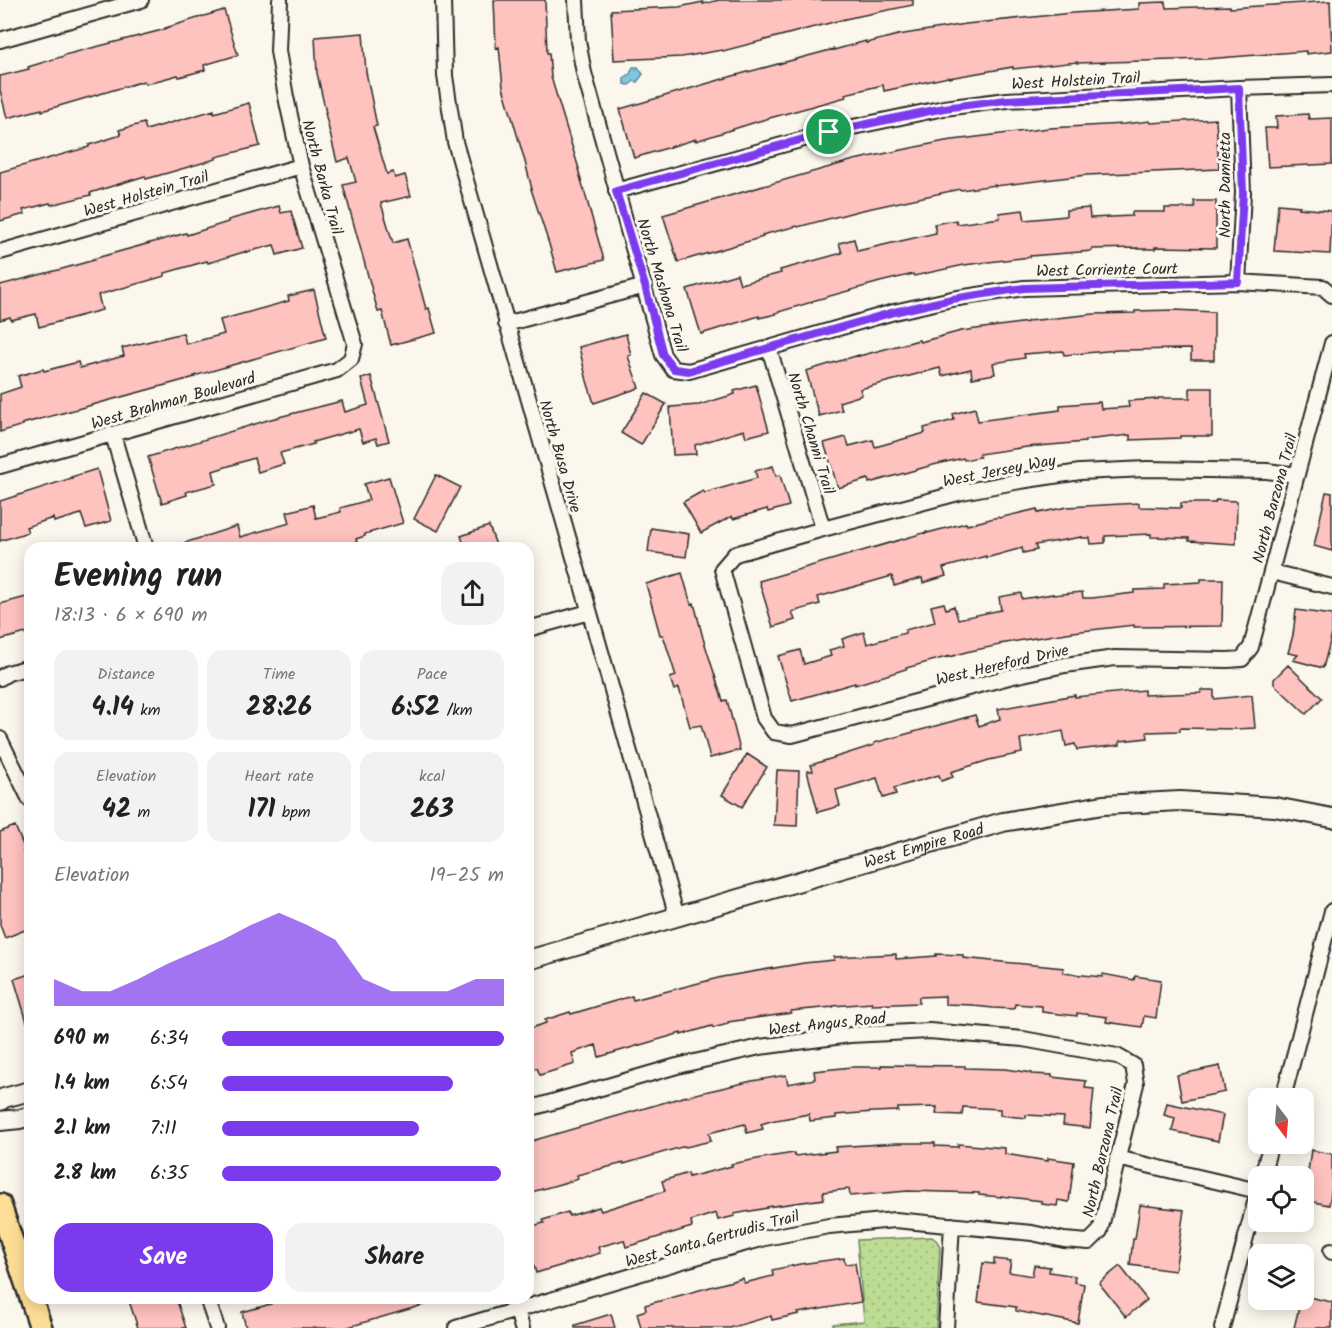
<!DOCTYPE html>
<meta charset="utf-8">
<style>
body{margin:0;font-family:Kalam,sans-serif;background:#f2f2f2;color:#222;height:100vh;display:flex;flex-direction:column;font-size:22px;white-space:nowrap}
*{box-sizing:border-box;margin:0}
p{font-size:20px;color:#767676}
.icon{flex:none;width:33px;height:33px;fill:none;stroke:currentColor;stroke-width:2;stroke-linecap:round;stroke-linejoin:round}
.map{position:relative;flex:1;overflow:hidden}
.panel{position:absolute;left:24px;top:542px;width:510px;height:762px;display:flex;flex-direction:column;background:#fff;border-radius:18px;box-shadow:0 3px 15px #0003}
.panel>*{flex:none}
.needle{width:39px;rotate:164deg}
.tools{position:absolute;left:1248px;top:1088px;display:grid;gap:12px}
.tools a{display:grid;place-items:center;width:66px;height:66px;border-radius:12px;background:#fff;box-shadow:0 3px 15px #0003;font-size:30px}
.pin{position:absolute;display:grid;place-items:center;width:51px;height:51px;color:#fff;margin:-26px;border:3px solid #fff;border-radius:50%;box-shadow:0 2px 6px #0007}
.round{display:grid;place-items:center;flex:none;width:63px;height:63px;border-radius:18px;background:#f2f2f2}
.overview{display:flex;align-items:center;justify-content:space-between;height:102px;padding:0 30px}
h1{font-size:33px;font-weight:700;line-height:45px}
.metrics{display:grid;grid-template-columns:repeat(3,1fr);gap:9px;height:102px;padding:6px 30px}
.metrics div{display:grid;align-content:center;border-radius:15px;background:#f2f2f2;text-align:center}
.metrics b{font-size:26px;font-weight:700}
.metrics small{font-size:16px;font-weight:400}
.metrics p{font-size:16px}
.chart{height:168px;padding:12px 30px}
.chart p{display:flex;justify-content:space-between}
.chart svg{width:100%;height:108px;margin-top:6px;fill:#7c3aed;opacity:.7}
.button{display:flex;gap:12px;margin-top:auto;padding:12px 30px}
.button a{flex:1;height:69px;border-radius:18px;background:#7c3aed;color:#fff;font-size:24px;font-weight:700;line-height:69px;text-align:center}
.button a+a{background:#f2f2f2;color:#222}
ul{padding:0 30px;list-style:none;font-size:20px}
li{display:grid;grid-template-columns:96px 72px 1fr;align-items:center;height:45px}
li i{height:15px;border-radius:8px;background:#7c3aed}
.map>svg:first-child{display:block}
.park{fill:url(#park-dots);stroke:#748460;stroke-width:1.5}
.water{fill:url(#water-ripples);stroke:#5d8998;stroke-width:1.5}
.building{fill:#fec2bf;stroke:#2b2b2b;stroke-width:1.5}
.lines{fill:none;stroke-linecap:round;stroke-linejoin:round}
.street-casing{stroke:#2b2b2b;stroke-width:18}
.secondary-casing{stroke:#2b2b2b;stroke-width:22}
.primary-casing{stroke:#2b2b2b;stroke-width:26}
.street{stroke:#fbf7ec;stroke-width:14}
.secondary{stroke:#fbf7ec;stroke-width:18}
.primary{stroke:#fede96;stroke-width:21}
.route-casing{stroke:#fff;stroke-width:12}
.route{stroke:#7c3aed;stroke-width:8}
.labels{text-anchor:middle;stroke-width:6;stroke-linejoin:round;paint-order:stroke}
.street-label{font-size:16px;fill:#2b2b2b;stroke:#fbf7ec}
</style>
<div class="map">
<svg width="1332" height="1328" viewBox="0 0 1332 1328">
<defs>
<pattern id="park-dots" width="8" height="8" patternUnits="userSpaceOnUse" patternTransform="scale(1.5)"><rect width="8" height="8" fill="#bcdc94"/><path d="M2 2h.1M6 6h.1" fill="none" stroke="#a2bd80" stroke-width="1.8" stroke-linecap="round"/></pattern>
<pattern id="water-ripples" width="26" height="14" patternUnits="userSpaceOnUse" patternTransform="scale(1.5)"><rect width="26" height="14" fill="#7fc7e0"/><path d="M2 4q2-2 4 0t4 0M15 11q2-2 4 0t4 0" fill="none" stroke="#6eabc0"/></pattern>
</defs>
<rect width="100%" height="100%" fill="#fbf7ec"/>
<filter id="ink" filterUnits="userSpaceOnUse"><feTurbulence type="fractalNoise" baseFrequency=".0167" numOctaves="2"/><feDisplacementMap in="SourceGraphic" scale="12" xChannelSelector="R" yChannelSelector="G"/><feConvolveMatrix kernelMatrix="1 2 1 2 8 2 1 2 1" color-interpolation-filters="sRGB"/></filter>
<g filter="url(#ink)">
<path class="park" d="M932,1237L937,1241L940,1248L936,1328H833V1324L864,1321L857,1240Z"/>
<path class="water" d="M633,67H638L643,74L637,82L634,81L629,85L624,84V78L630,74Z"/>
<path class="building" d="M494,0H545L547,53H549L551,77L579,169H578L604,260L557,272L549,244L531,189H532L524,158L503,87L499,47L496,48Z
M719,0H913V5L845,19L723,51L722,50L682,57L614,60L611,10L679,7L703,2V4Z
M1330,1L1332,51L1306,54V51L1206,59L1077,63V62L1013,69V67L949,78L948,77L884,91L883,85L845,94L846,97L759,121L696,141V139L634,158L620,109L733,76L834,49V50L866,41V43L898,35L966,24L1072,13L1139,9V3L1165,2L1166,8L1230,6V8Z
M224,10L238,55L204,65L205,70L179,77L178,75L145,84L144,81L42,111V109L7,118L0,90V76L29,69L28,67L64,56V55L166,29L165,28Z
M363,33L366,72L377,126L373,127L387,174L393,172L395,178L405,175L411,196L381,203L393,243L407,239L426,309L429,308L436,333L391,345L382,311L378,312L343,185L356,182L349,158L337,162L325,113H326L317,73L315,37Z
M249,103L260,146L216,157V159L171,172L146,179L145,176L90,193L91,195L51,205L50,203L23,210L25,214L0,221V172L89,147V145L121,135L119,130L144,123L146,130L214,110V113Z
M1308,114L1309,119L1332,118V164L1268,167L1265,128H1277L1276,116Z
M1216,119L1219,169L1087,175L995,186V185L961,190L960,189L858,211L798,227L797,226L762,235L763,237L678,262L663,215L854,160L945,141L1049,128L1124,124L1150,121V123Z
M1194,201H1216V248L1155,247V249H1138V248L1092,249V251L1030,256V257L964,265L914,276L913,274L880,282L812,301V302L775,313L776,314L759,318V316L701,334L687,289L737,274L740,284L781,273L780,270L842,253L839,243L854,239L857,251L936,233L934,224L956,220L957,224L1000,218L999,213L1023,210L1025,220L1066,216V210L1089,208L1090,218L1132,216V212H1165V208H1195Z
M1278,204L1300,206L1299,208L1332,211L1330,254L1274,251Z
M279,206L281,213L291,211L302,248L277,255L274,245L247,252V251L208,263L207,261L165,273V276L98,295L102,310L39,327L36,314L11,320L10,317L0,320V285L62,269L94,260L93,259L186,233L187,235L228,222V220Z
M314,290L326,338L194,376L195,377L22,424L23,425L0,432V394L21,387L18,376L43,369L44,371L78,362L80,368L124,356L122,348L183,333L186,344L224,334L220,320L289,301L288,296Z
M1175,310L1214,312V360H1191V349L1118,350L1064,355L1063,351L1024,354L1025,358L993,363L995,374L972,378L971,369L942,376L940,368L860,389L862,395L839,402L842,410L819,416L806,371L859,355V356L919,340L920,342L961,331L1028,322V321L1094,314L1135,313V311Z
M626,334L631,355L628,356L639,388L594,403L587,381L579,347Z
M371,376L389,441L378,444L376,438L363,442L359,429L313,442L314,444L280,453L284,464L258,472L254,458L213,471L216,484L186,492L187,495L162,503L148,457L271,419L342,401L345,412L368,405L361,379Z
M756,385L769,431L746,437L744,430L695,445L696,454L673,455L670,407L699,405L735,394L734,391Z
M1190,388H1212V436H1180V438L1130,440V435L1085,440V442L1027,447L979,454L980,457L964,460L963,458L933,465L869,483L868,479L838,488L824,443L846,437L849,446L873,440L875,447L925,433L924,428L954,420L953,414L975,408L978,421L1060,410V405L1100,402L1101,409L1129,407L1128,401L1158,399V398H1190Z
M646,393L666,404L641,445L621,433Z
M773,466L776,476L780,475L789,506L768,512L767,509L733,519L732,516L701,533L683,502L703,491L705,493L757,478L755,471Z
M97,469L111,521L86,528L81,514L54,522L53,518L26,527L28,532L0,541V501L72,478L71,477Z
M436,475L460,487L438,531L414,519Z
M389,477L403,523L365,534V536L356,539L357,542L335,548H178V545L237,526L240,537L290,523L287,512L313,505L316,518L341,512L340,508L369,500L364,484Z
M1326,492L1332,493V551L1314,546Z
M1216,500L1237,501L1236,544L1189,541V538L1151,537V534L1105,536V543L1091,544L1090,538H1082V537L1035,545L1037,550L1023,553L1022,548L986,558V556L943,568L946,576L923,583L922,578L894,586L892,576L818,597L820,604L792,612L795,620L773,627L759,581L927,532V533L966,523L967,525L998,517L999,518L1037,509L1038,513L1067,507L1139,503V507L1181,508V503H1215Z
M489,526L497,548H465L461,536Z
M651,528L689,534L686,557L648,552Z
M682,573L691,604L694,603L703,638L723,701L727,700L740,750L710,758L701,725L690,727L679,688L674,690L670,678L676,676L663,635H660L646,584Z
M1201,579H1223L1222,626L1134,627V625L1073,632L1029,639L1000,644V645L966,652L950,657V656L906,668V669L855,685V683L792,701L778,656L800,650L804,664L831,656L829,650L844,646L842,639L864,632L867,644L905,633V630L935,622L931,606L944,603L946,609L954,606L958,619L1001,610L999,597L1021,593L1022,599L1053,594V595L1082,592L1083,598H1092L1134,593V590L1164,589V584L1201,582Z
M30,596V632L0,640V604Z
M1296,610L1332,615V634L1323,668L1293,660L1298,655L1288,653L1293,635Z
M1288,665L1322,698L1306,714L1274,684V679Z
M1144,690V695L1201,693V690H1214V699L1252,695L1255,728L1236,729L1180,728V731L1147,732L1148,738L1120,741V745L1077,750L1075,744L1066,746L1063,731L1020,739L1022,753L989,760L951,772L953,777L941,781L939,775L894,788L896,794L883,798L877,778L836,790L840,806L818,812L807,771H813L811,765L874,745V743L975,715L979,726L1000,719L998,709L1075,695V697Z
M747,754L767,767L742,807L722,795Z
M777,770L799,771L797,826L774,825Z
M15,826L25,850L23,851L30,870V928L5,938L0,925V832Z
M896,954V959L936,956V954L963,955V958L1064,968L1063,973L1102,977L1103,974L1134,980L1135,976L1161,980L1156,1018L1144,1016L1142,1027L1106,1022L1107,1017L1077,1013V1016L1042,1012V1006L1015,1004L1014,1009L993,1008L974,1006V1005L945,1004V996L919,997V1003L872,1005V1003L833,1006V1007L791,1011V1013L728,1022V1024L713,1028L712,1026L681,1035V1033L599,1057L596,1045L572,1053L575,1064L540,1075L537,1068L528,1071V1029L546,1023L545,1020L570,1012L571,1014L632,996L633,1000L722,977L804,963L834,960V957Z
M30,974V1022H27L14,979Z
M881,1065L965,1066V1068L1005,1069L1031,1073V1074L1052,1075V1077L1086,1081L1085,1088L1094,1089L1090,1128L1063,1125L1064,1117L1026,1115V1118L1000,1115V1109L963,1107L962,1115L936,1114L937,1107L898,1108V1111L873,1112L836,1115V1118L810,1121L809,1114L771,1121L761,1124L763,1129L747,1133L745,1124L709,1133L711,1141L686,1147L685,1146L624,1164V1163L577,1175L578,1179L528,1193V1142L683,1097L752,1081L786,1075L788,1084L815,1079L814,1071L852,1067H881Z
M1220,1066L1225,1092L1182,1101L1177,1075Z
M1167,1103L1223,1115L1218,1141L1172,1131L1175,1118L1164,1115Z
M897,1143H935V1146L958,1147V1144L1005,1148V1154L1048,1161V1158L1074,1162L1069,1202L1058,1200L1057,1206L1042,1204V1201L1001,1196V1197L979,1195V1193L908,1191L850,1196L849,1189L823,1192L824,1199L767,1207V1208L734,1214L735,1216L718,1220L716,1213L691,1221L692,1227L626,1247L624,1240L598,1247L600,1253L566,1264L536,1273L534,1266L528,1268V1227L544,1223L543,1220L568,1212L569,1216L599,1207L601,1211L665,1191L662,1181L688,1173L689,1177L732,1166L731,1164L768,1157L794,1153L795,1156L836,1151L835,1147Z
M1311,1150L1332,1154V1186L1329,1205L1304,1200Z
M1140,1205L1184,1210L1175,1271L1130,1265L1133,1239H1135Z
M844,1258L845,1264L855,1263L861,1302L798,1313L799,1314L772,1320L771,1316L730,1328H641L637,1313L646,1310L645,1305L743,1278L744,1283L773,1276L772,1270L800,1264Z
M994,1259L1011,1261L1009,1272L1032,1276L1034,1265L1050,1267L1049,1272L1075,1276L1074,1282L1084,1284L1078,1323L1016,1311V1307L978,1302L983,1263L994,1264Z
M1120,1266L1147,1300L1126,1317L1099,1283Z
M1304,1296L1332,1302V1328H1294L1301,1299H1304Z
M128,1298H176L186,1328H138Z
M283,1298H437V1301L345,1328H246L242,1312L271,1304V1301Z
M611,1314L615,1328H575V1325Z"/>
<g class="lines">
<defs>
<path id="street" d="M443,0L445,76L455,142L677,917
M576,0L578,41L584,73L663,355L673,369L689,371L894,312L952,299L1024,288L1238,282L1323,287L1332,295
M0,40L141,0
M616,191L829,132L944,108L1007,100L1239,88L1332,85
M0,252L301,166
M1238,282L1243,193L1239,88
M506,324L645,286
M769,348L823,529
M113,435L146,548
M0,466L337,370L351,359L355,344L301,166L286,97L278,51L280,0
M1297,475L1267,471L1147,469L1080,472L1020,481L962,492L823,529L735,554L722,569L764,718L774,732L792,735L1009,677L1065,665L1115,658L1228,660L1242,659L1251,647L1332,343
M1272,572L1332,587
M528,629L589,612
M0,678L8,673L30,667
M0,739L30,800
M1283,1098L1332,911
M1117,1158L1258,1191
M1262,1176L1271,1143
M1331,1251L1332,1252
M207,1298L217,1328
M517,1310L522,1328
M456,1328L706,1254L765,1238L829,1226L895,1220L1032,1233L1064,1240L1089,1242L1100,1231L1136,1084L1133,1065L1117,1056L1023,1039L929,1031L850,1035L760,1047L677,1066L528,1109
M946,1328L952,1225
M1222,1328L1258,1191"/>
<g id="secondary">
<path id="s1" d="M528,960L1003,822L1103,805L1180,801L1275,807L1332,818"/>
<path d="M0,1101L4,1098L30,1091"/>
<path d="M0,1121L20,1119L30,1116"/>
</g>
<path id="primary" d="M0,1205L30,1295
M31,1298L41,1328"/>
</defs>
<use href="#street" class="street-casing"/>
<use href="#secondary" class="secondary-casing"/>
<use href="#primary" class="primary-casing"/>
<use href="#street" class="street"/>
<use href="#secondary" class="secondary"/>
<use href="#primary" class="primary"/>
</g>
</g>
<g class="lines" filter="url(#ink)">
<defs>
<path id="route" d="M1239,88L1243,193L1238,282L1024,288L952,299L894,312L689,371L674,369L663,355L645,286L616,191L829,132L944,108L1006,100Z"/>
</defs>
<use href="#route" class="route-casing"/>
<use href="#route" class="route"/>
</g>
<g class="labels">
<g class="street-label">
<text transform="translate(1076 80) rotate(-3)" y="6">West Holstein Trail</text>
<text transform="translate(323 177) rotate(75)" y="6">North Barka Trail</text>
<text transform="translate(1224 185) rotate(-90)" y="6">North Damietta</text>
<text transform="translate(146 193) rotate(-16)" y="6">West Holstein Trail</text>
<text transform="translate(1107 269) rotate(-1)" y="6">West Corriente Court</text>
<text transform="translate(663 285) rotate(73)" y="6">North Mashona Trail</text>
<text transform="translate(173 400) rotate(-16)" y="6">West Brahman Boulevard</text>
<text transform="translate(812 433) rotate(73)" y="6">North Channi Trail</text>
<text transform="translate(561 456) rotate(74)" y="6">North Busa Drive</text>
<text transform="translate(999 470) rotate(-11)" y="6">West Jersey Way</text>
<text transform="translate(1274 498) rotate(-75)" y="6">North Barzona Trail</text>
<text transform="translate(1002 664) rotate(-13)" y="6">West Hereford Drive</text>
<text dy="6" stroke="none"><textPath href="#s1" startOffset="412">West Empire Road</textPath></text>
<text transform="translate(827 1023) rotate(-6)" y="6">West Angus Road</text>
<text transform="translate(1102 1152) rotate(-77)" y="6">North Barzona Trail</text>
<text transform="translate(712 1238) rotate(-15)" y="6">West Santa Gertrudis Trail</text>
</g>
</g>
</svg>
<div class="tools">
<a><svg class="needle" viewBox="-14 -14 28 28"><path d="M0-13l5 13h-10z" fill="#e53935"/><path d="M0 13l5-13h-10z" fill="#767676"/></svg></a>
<a><svg class="icon" aria-label="locate" viewBox="0 0 24 24"><circle cx="12" cy="12" r="6"/><path d="M12 2v4M12 18v4M2 12h4M18 12h4"/></svg></a>
<a><svg class="icon" aria-label="layers" viewBox="0 0 24 24"><path d="M12 4l9 5-9 5-9-5zM3 14l9 5 9-5"/></svg></a>
</div>
<div class="pin" style="left:829px;top:132px;background:#1e9e55"><svg class="icon" aria-label="arrive" viewBox="0 0 24 24"><path d="M6 21V4h12l-3 4 3 4H6"/></svg></div>
<section class="panel">
<div class="overview"><div><h1>Evening run</h1><p>18:13 · 6 × 690 m</p></div><a class="round"><svg class="icon" aria-label="share" viewBox="0 0 24 24"><path d="M12 15V3M7 8l5-5 5 5M5 13v7h14v-7"/></svg></a></div>
<div class="metrics">
<div><p>Distance</p><b>4.14<small> km</small></b></div>
<div><p>Time</p><b>28:26</b></div>
<div><p>Pace</p><b>6:52<small> /km</small></b></div>
</div>
<div class="metrics">
<div><p>Elevation</p><b>42<small> m</small></b></div>
<div><p>Heart rate</p><b>171<small> bpm</small></b></div>
<div><p>kcal</p><b>263</b></div>
</div>
<div class="chart"><p><span>Elevation</span>19–25 m</p>
<svg viewBox="0 0 160 44" preserveAspectRatio="none"><path d="M0 44V33L10 38L20 38L30 33L40 27L50 22L60 17L70 11L80 6L90 11L100 17L110 33L120 38L130 38L140 38L150 33L160 33V44z"/></svg>
</div>
<ul>
<li><b>690 m</b>6:34<i style="width:100%"></i></li>
<li><b>1.4 km</b>6:54<i style="width:82%"></i></li>
<li><b>2.1 km</b>7:11<i style="width:70%"></i></li>
<li><b>2.8 km</b>6:35<i style="width:99%"></i></li>
</ul>
<div class="button"><a>Save</a><a>Share</a></div>
</section>
</div>
